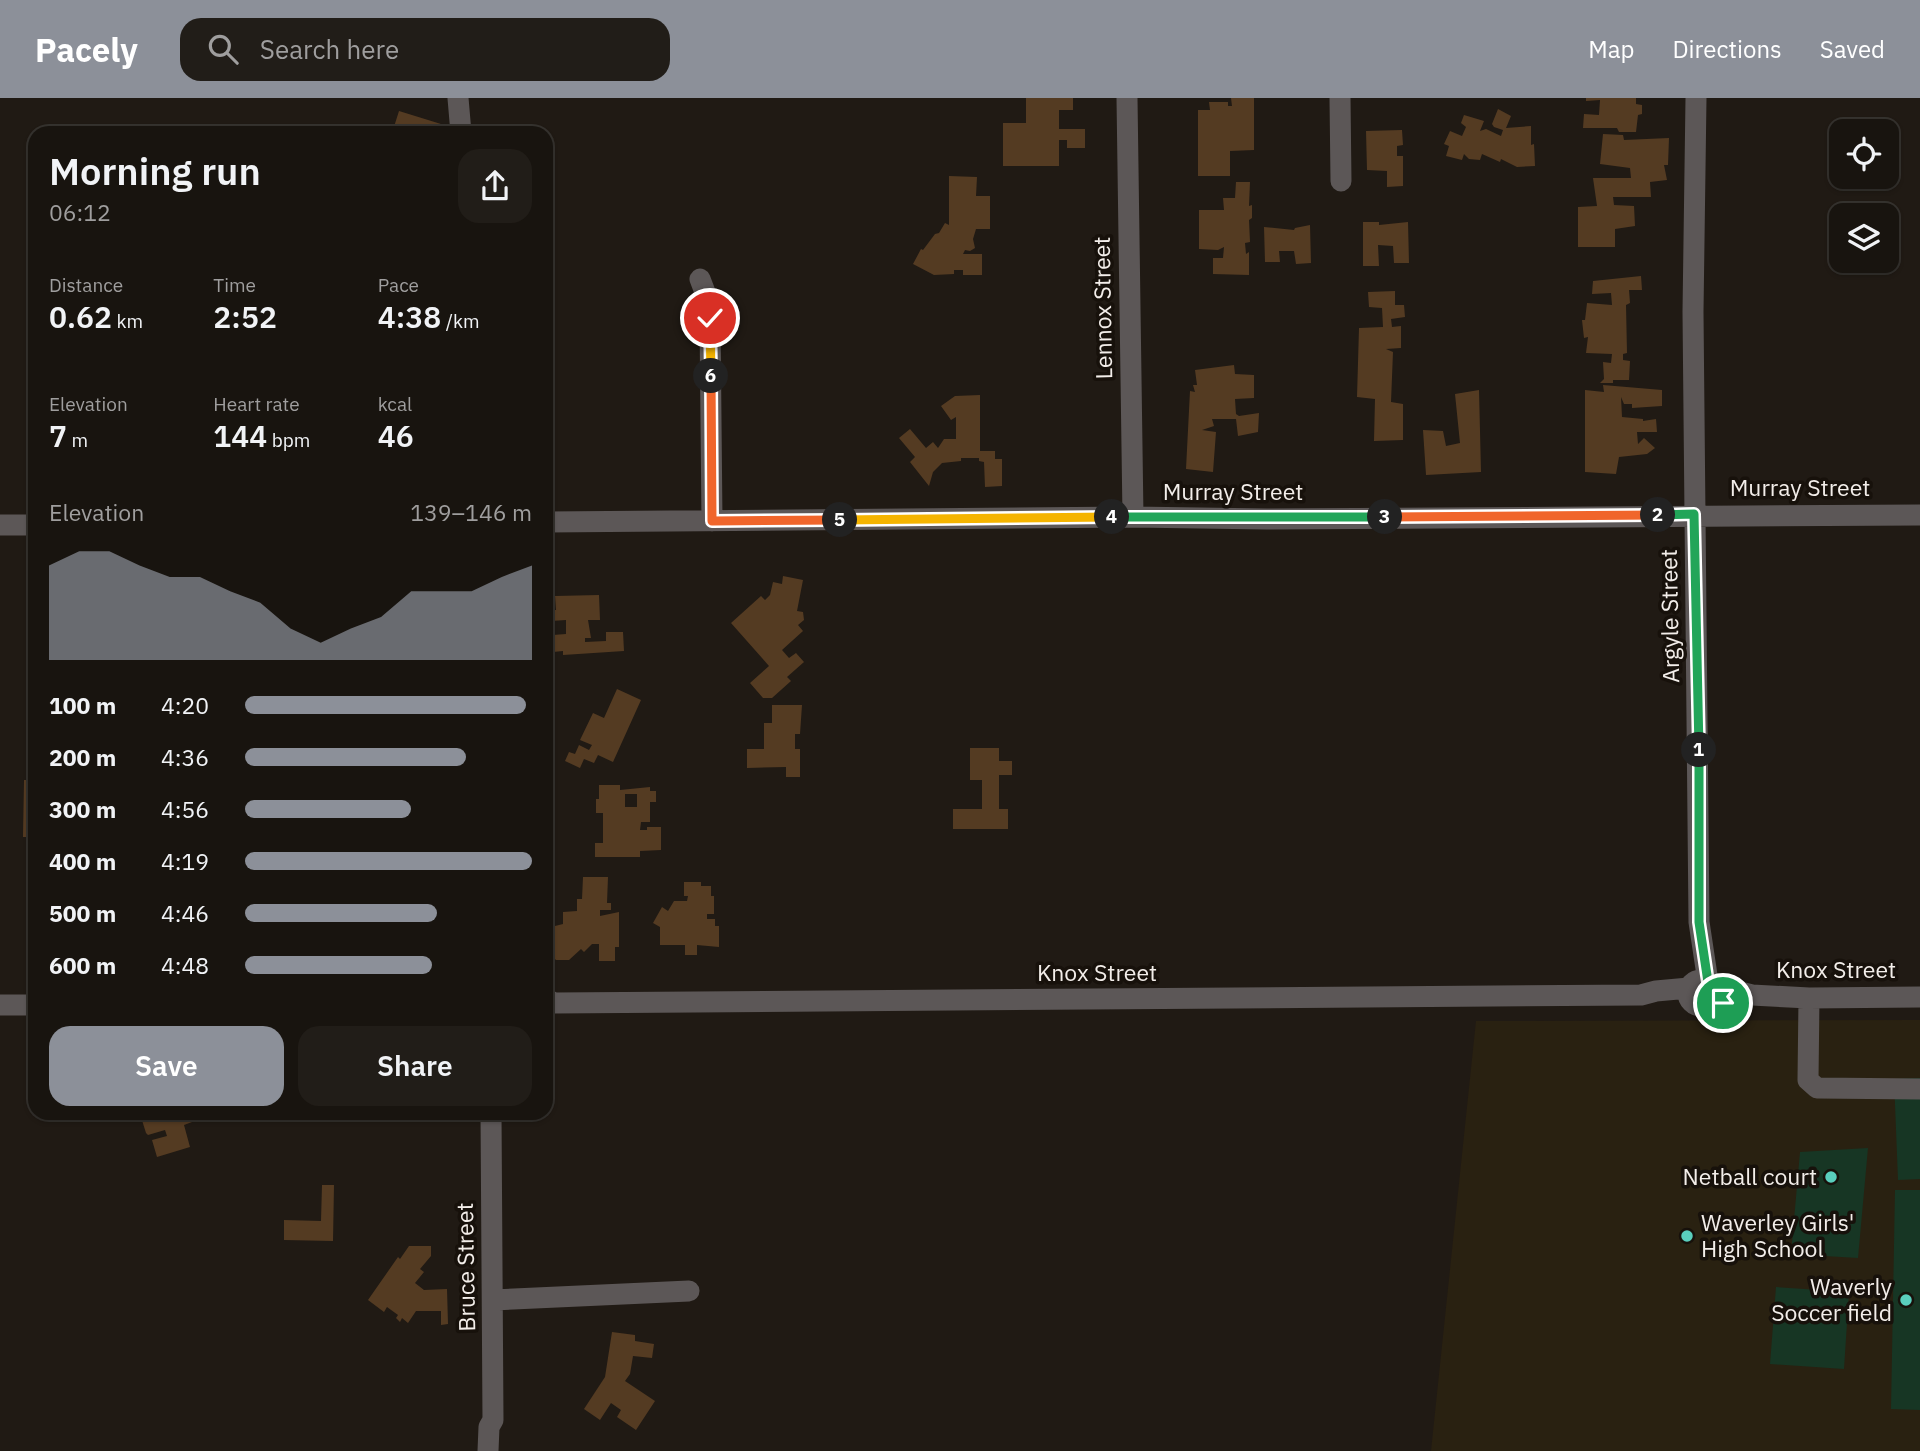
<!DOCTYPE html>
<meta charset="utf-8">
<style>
body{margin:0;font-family:"IBM Plex Sans",sans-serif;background:#211d18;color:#f1f3f6;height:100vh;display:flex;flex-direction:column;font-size:26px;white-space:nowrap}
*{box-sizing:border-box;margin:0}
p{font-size:23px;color:#9f9e9e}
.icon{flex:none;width:38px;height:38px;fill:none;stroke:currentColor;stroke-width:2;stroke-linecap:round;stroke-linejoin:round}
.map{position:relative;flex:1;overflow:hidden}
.sheet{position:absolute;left:28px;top:28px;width:525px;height:994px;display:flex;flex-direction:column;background:#18140f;border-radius:21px;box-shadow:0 2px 5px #0004,0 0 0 2px #36332f}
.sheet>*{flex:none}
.controls{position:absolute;left:1829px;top:21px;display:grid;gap:14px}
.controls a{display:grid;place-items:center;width:70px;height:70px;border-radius:14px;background:#18140f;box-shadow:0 2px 5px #0004,0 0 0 2px #36332f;font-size:35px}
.pin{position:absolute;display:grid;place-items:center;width:60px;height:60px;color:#fff;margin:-30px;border:4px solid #fff;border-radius:50%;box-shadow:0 2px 7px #0007}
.km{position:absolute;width:35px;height:35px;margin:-18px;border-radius:50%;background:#222;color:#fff;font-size:19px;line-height:35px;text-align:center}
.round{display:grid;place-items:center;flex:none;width:74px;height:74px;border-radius:21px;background:#211d18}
.overview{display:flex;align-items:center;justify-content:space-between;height:119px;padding:0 21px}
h1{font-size:38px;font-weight:600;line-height:52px}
.stats{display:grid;grid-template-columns:repeat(3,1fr);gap:10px;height:119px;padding:7px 21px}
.stats div{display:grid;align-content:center}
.stats b{font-size:30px;font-weight:600}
.stats small{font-size:19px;font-weight:400}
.stats p{font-size:19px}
.chart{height:196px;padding:14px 21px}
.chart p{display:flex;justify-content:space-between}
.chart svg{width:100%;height:126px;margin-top:7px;fill:#8c9099;opacity:.7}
.button{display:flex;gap:14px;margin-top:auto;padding:14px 21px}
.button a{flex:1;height:80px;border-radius:21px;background:#8c9099;color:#fff;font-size:28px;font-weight:600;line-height:80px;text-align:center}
.button a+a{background:#211d18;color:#f1f3f6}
ul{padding:0 21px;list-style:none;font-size:23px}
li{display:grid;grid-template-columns:112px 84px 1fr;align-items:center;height:52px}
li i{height:18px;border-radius:9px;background:#8c9099}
header{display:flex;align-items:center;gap:42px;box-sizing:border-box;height:98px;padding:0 35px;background:#8c9099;color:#fff}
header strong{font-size:33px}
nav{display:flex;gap:38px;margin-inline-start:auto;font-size:24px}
.search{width:490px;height:63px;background:#211d18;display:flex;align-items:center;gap:18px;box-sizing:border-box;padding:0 24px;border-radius:21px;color:#9f9e9e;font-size:26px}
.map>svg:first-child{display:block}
.education{fill:#292111}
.green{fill:#173624}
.building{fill:#543b22;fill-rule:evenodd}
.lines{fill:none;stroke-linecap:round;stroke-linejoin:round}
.minor{stroke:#5c5757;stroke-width:21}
.split-1-casing{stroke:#fff;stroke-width:14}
.split-2-casing{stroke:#fff;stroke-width:14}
.split-3-casing{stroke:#fff;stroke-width:14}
.split-4-casing{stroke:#fff;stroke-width:14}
.split-5-casing{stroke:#fff;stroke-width:14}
.split-6-casing{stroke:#fff;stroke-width:14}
.split-7-casing{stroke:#fff;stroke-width:14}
.split-1{stroke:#22a559;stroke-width:9}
.split-2{stroke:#22a559;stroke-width:9}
.split-3{stroke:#f0652b;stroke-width:9}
.split-4{stroke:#22a559;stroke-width:9}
.split-5{stroke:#f5b400;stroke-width:9}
.split-6{stroke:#f0652b;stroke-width:9}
.split-7{stroke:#f5b400;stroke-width:9}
.poi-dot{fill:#5acebd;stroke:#17110b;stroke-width:2.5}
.labels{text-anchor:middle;stroke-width:7;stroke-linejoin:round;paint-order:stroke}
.street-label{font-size:23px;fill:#f3eeea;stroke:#17110b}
.poi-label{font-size:23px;fill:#f3eeea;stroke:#17110b;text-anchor:end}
</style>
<header>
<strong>Pacely</strong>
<div class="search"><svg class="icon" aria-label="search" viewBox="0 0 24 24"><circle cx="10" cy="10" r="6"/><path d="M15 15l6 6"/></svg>Search here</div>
<nav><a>Map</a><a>Directions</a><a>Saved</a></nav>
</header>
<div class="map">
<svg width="1920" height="1353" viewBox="0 0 1920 1353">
<rect width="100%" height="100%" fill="#201a14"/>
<path class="education" d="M1920,922V1353H1431L1476,923Z"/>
<path class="green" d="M1920,980V1081L1898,1082L1894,981Z
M1868,1050L1858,1160L1791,1156L1800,1054Z
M1895,1092H1920V1312L1891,1311Z
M1776,1189L1849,1194L1844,1271L1770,1266Z"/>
<path class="building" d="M1026,0H1073V12H1059V31H1085V50H1067V42H1059V68H1003V25H1026Z
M1231,0H1254V52L1230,53V78H1198V12H1210L1209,4H1228V8H1232Z
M1586,0H1636V6L1642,7V16L1638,17L1636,34H1619L1617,30H1583L1584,16L1599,17L1600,2L1586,3Z
M1498,11L1511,18L1506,30L1531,28V47L1534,46L1535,68L1517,69L1501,61L1500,64L1482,56L1480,62L1469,61L1464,56L1462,62L1446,58L1449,48L1444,46L1450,33L1462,38L1466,29L1461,25L1464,17L1484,23L1480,33L1486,31L1501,38L1503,32L1494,29L1492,26Z
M399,13L441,26L438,35H392Z
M1402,32L1403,47L1397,48V58H1403V88L1387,89V73L1367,72L1366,33Z
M1603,36L1623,37L1624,42L1669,40L1668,67H1664L1667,82L1650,84L1651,99H1613L1614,107L1634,108L1635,128L1615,131V149H1578V109L1597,108L1593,80H1631L1630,70L1600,66Z
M949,78L977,79L976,98H990V131H976L973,141L975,150L970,153L965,152L963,156H982V177H963V172H954V176L934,177L913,166L921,151L923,152L935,136L939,135L945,125L949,127Z
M1236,84H1250L1249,108L1252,107V120L1249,122L1250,144L1245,145L1246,156L1249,154V177L1213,176V160H1223L1224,149L1218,152L1199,151V112H1224L1223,100H1235Z
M1363,124H1379V127L1408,124L1409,165H1394L1393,148L1378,147L1379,168H1363Z
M1310,127L1311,165L1296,166L1294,153H1279L1280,164H1265L1264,129L1294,132L1295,130Z
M1641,178L1642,192H1629L1630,205L1626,207L1627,255L1623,256V262L1630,263L1629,282H1613V285H1600L1604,281L1603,264L1611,265L1612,256L1586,255L1588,239L1584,240L1582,222H1585L1587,205L1612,207L1611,195L1592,196L1593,183Z
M1395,193V207H1404L1405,219L1391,221L1392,229L1401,228V250L1386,251L1393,254L1391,304L1403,306V342L1374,343L1375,301L1357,299L1359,230L1383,229L1382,210L1369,209L1368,194Z
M1234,267L1235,276L1254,277V300L1235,301L1236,316L1239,318L1259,315L1258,334L1238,338L1236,321H1212L1214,328L1202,332L1216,334L1213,374L1186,371L1190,293L1195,294L1193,287H1197L1195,272Z
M1603,287L1662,292V308L1632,310V306H1624L1621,299L1622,319L1643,321V323L1656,321L1657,334H1637L1638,346L1644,340L1655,350L1647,356L1619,359L1616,376L1585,374V292L1604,294Z
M1479,292L1481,374L1426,377L1423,332L1443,333L1446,348L1460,345L1455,296Z
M980,297V353H995V361H1002V388L985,389L984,364L979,363V360H961V363L942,365L933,374L929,388L910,364L915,359L899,340L910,331L926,350L933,344L938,350L944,341H956V319L951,322L941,308L955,298Z
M783,478L803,482L797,513L803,514L804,522L798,527L803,533L782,552L789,560L796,555L804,564L787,579L791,583L772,600H763L750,585L769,568L731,525L761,498L765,502L770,497L773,484L782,486Z
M599,497L600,522H588L591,540H585V544L606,543V534H623L624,553L563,557V553L553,554V537L566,536V522L551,523V512H556L555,498Z
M617,591L641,602L613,664L598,657L594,665L584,661L580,670L565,663L569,654L575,656L579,647L589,652L592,647L580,642L593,615L604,620Z
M772,607H802L800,636H795V651H800V679H786V669L747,670V651H764V625H772Z
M970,650H999V663H1012V677H999V711H1008V731H953V711H982V682H970Z
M24,682H35V739H23Z
M599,687H620V692L650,689V693H656V704H650V724H641L640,732H647V729H661V752L640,753V759H595V745H603V715H596V701H599ZM625,696H637V709H625Z
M583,779H608L607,805H611V812H600V818L619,814V849H615V863H599V846H592L584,854L581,851L569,862H556L546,852L548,848L546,843L550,839V832L555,828L563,826V814L577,813V801H582Z
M684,784H701V788H711V798H714V816H707V821H715V828H719V849L697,847V857H685V847H660V829L653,825L662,809L668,813L674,803H687L688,798H684Z
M132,1015H196L190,1018L192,1024L184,1027L190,1049L157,1059L152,1042L167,1038L165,1032L148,1037L146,1035L141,1019L134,1021Z
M322,1087H334L333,1143L284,1142V1122L321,1123Z
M409,1148H431V1158L420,1171L424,1174L415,1185L424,1192L447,1191L448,1226L441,1227V1213H416L408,1225L402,1220L400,1224L396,1220L398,1217L387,1209L384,1214L368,1202L398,1159L400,1161Z
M612,1234L635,1237V1243L654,1246L652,1260L633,1258L630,1276L625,1283L655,1303L636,1332L617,1319L621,1312L611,1305L600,1322L584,1311L605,1279Z"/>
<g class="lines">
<path class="minor" d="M458,0L461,35
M1127,0L1133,419
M1340,0L1341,83
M1696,0L1693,214L1699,824L1708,884
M700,181L708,202L710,221L712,423
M546,424L1133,419L1267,421L1920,417
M0,427H35
M1688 895a13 13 0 1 1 26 0a13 13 0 1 1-26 0Z
M1712,887L1752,897L1809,900L1920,899
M1809,900L1808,982L1817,990L1920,991
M546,901L554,905L1641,897L1656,893L1689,890
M0,907H35
M493,1202L689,1193
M488,1353L489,1329L493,1322L491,1015"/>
</g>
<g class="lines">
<defs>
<path id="split-1" d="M1699,652V824L1708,884L1713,892L1712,902L1708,905H1723"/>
<path id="split-2" d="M1658,417L1694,416L1699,652"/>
<path id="split-3" d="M1385,419L1658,417"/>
<path id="split-4" d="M1112,419H1385"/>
<path id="split-5" d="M840,422L1112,419"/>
<path id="split-6" d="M711,278L712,423L840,422"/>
<path id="split-7" d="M710,220L711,278"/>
</defs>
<use href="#split-1" class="split-1-casing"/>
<use href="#split-2" class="split-2-casing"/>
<use href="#split-3" class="split-3-casing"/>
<use href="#split-4" class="split-4-casing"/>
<use href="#split-5" class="split-5-casing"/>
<use href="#split-6" class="split-6-casing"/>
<use href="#split-7" class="split-7-casing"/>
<use href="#split-1" class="split-1"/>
<use href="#split-2" class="split-2"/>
<use href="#split-3" class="split-3"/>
<use href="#split-4" class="split-4"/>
<use href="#split-5" class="split-5"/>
<use href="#split-6" class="split-6"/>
<use href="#split-7" class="split-7"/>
</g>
<g class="poi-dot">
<circle cx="1831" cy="1079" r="7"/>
<circle cx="1687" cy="1138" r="7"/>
<circle cx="1906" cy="1202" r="7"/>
</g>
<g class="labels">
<g class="street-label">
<text transform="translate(1103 210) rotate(-91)" y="8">Lennox Street</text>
<text x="1800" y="398">Murray Street</text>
<text x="1233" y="402">Murray Street</text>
<text transform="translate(1670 518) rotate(-91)" y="8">Argyle Street</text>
<text x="1836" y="880">Knox Street</text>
<text x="1097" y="883">Knox Street</text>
<text transform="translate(466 1169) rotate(-91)" y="8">Bruce Street</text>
</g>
<g class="poi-label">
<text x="1817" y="1087">Netball court</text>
<text x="1701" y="1133" text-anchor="start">Waverley Girls'<tspan x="1701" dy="26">High School</tspan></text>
<text x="1892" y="1197">Waverly<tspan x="1892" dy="26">Soccer field</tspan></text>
</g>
</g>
</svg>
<div class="controls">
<a><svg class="icon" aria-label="locate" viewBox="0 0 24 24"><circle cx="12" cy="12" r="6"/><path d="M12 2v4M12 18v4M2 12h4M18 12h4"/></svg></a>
<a><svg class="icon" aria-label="layers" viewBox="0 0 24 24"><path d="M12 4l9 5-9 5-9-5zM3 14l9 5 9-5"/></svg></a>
</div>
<div class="pin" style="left:1723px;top:905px;background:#1e9e55"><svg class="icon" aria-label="arrive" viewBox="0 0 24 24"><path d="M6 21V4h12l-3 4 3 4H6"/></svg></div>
<div class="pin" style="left:710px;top:220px;background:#d93025"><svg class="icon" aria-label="check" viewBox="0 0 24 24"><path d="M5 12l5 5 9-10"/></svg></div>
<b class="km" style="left:1699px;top:652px">1</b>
<b class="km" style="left:1658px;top:417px">2</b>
<b class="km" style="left:1385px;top:419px">3</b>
<b class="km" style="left:1112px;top:419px">4</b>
<b class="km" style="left:840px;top:422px">5</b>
<b class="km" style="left:711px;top:278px">6</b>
<section class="sheet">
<div class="overview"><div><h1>Morning run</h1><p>06:12</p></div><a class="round"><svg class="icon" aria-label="share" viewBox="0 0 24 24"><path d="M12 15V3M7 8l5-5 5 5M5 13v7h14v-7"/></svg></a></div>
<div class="stats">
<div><p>Distance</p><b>0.62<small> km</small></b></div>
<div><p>Time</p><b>2:52</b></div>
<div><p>Pace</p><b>4:38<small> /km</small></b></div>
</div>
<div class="stats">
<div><p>Elevation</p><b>7<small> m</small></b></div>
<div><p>Heart rate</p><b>144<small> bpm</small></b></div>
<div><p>kcal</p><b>46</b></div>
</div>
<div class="chart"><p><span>Elevation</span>139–146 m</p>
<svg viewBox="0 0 160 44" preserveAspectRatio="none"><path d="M0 44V11L10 6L20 6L30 11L40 15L50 15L60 20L70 24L80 33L90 38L100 33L110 29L120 20L130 20L140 20L150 15L160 11V44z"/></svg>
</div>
<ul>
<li><b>100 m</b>4:20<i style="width:98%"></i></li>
<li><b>200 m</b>4:36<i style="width:77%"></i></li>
<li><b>300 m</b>4:56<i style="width:58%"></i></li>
<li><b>400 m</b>4:19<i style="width:100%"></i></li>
<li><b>500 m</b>4:46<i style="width:67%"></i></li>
<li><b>600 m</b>4:48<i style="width:65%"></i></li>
</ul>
<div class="button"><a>Save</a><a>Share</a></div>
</section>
</div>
